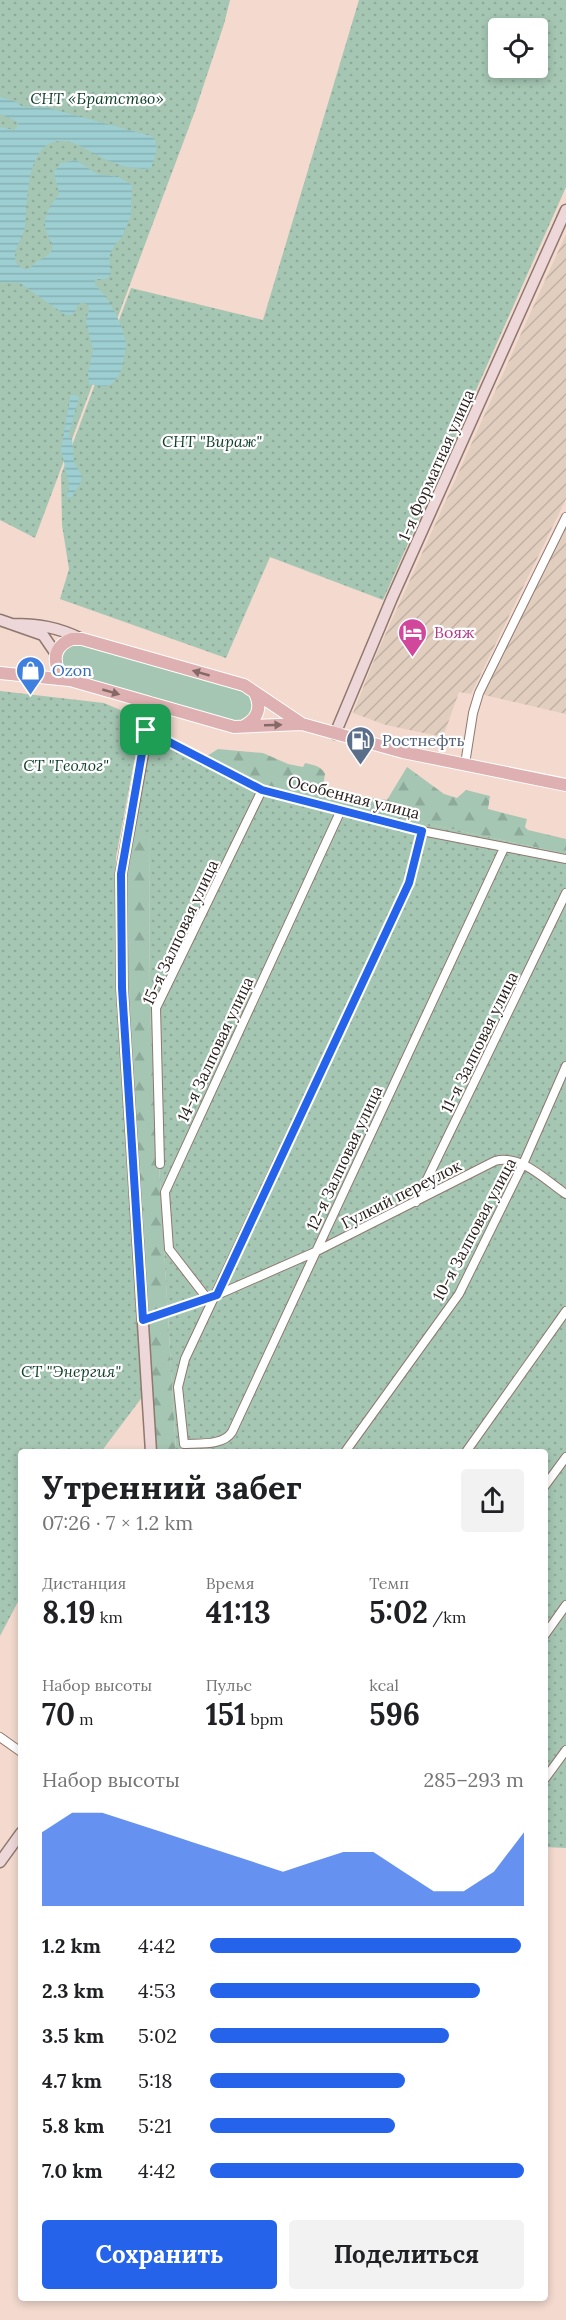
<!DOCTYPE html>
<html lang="ru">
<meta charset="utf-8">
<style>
body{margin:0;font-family:Lora,serif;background:#f2f2f2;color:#202124;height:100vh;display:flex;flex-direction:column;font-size:22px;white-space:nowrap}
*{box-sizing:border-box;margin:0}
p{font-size:20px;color:#757577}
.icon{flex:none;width:33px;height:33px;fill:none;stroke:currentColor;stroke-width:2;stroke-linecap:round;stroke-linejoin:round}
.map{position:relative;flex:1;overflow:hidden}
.sheet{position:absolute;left:18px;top:1449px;width:530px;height:852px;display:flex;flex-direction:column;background:#fff;border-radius:6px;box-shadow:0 3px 9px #0003}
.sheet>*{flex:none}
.controls{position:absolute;left:488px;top:18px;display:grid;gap:12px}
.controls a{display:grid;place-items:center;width:60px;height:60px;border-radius:6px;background:#fff;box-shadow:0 3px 9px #0003;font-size:30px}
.pin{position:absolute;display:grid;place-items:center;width:51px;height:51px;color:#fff;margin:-26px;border-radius:12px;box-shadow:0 3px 9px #0006}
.round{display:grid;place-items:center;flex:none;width:63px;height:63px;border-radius:6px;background:#f2f2f2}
.overview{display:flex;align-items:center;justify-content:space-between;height:102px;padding:0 24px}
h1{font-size:33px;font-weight:800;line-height:45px}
.metrics{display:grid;grid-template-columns:repeat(3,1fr);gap:9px;height:102px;padding:6px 24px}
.metrics div{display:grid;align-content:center}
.metrics b{font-size:30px;font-weight:800}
.metrics small{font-size:16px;font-weight:400}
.metrics p{font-size:16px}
.chart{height:168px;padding:12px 24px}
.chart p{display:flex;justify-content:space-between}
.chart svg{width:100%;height:108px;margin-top:6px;fill:#2563eb;opacity:.7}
.cta{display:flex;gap:12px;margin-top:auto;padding:12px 24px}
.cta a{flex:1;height:69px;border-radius:6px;background:#2563eb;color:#fff;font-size:24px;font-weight:800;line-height:69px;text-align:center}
.cta a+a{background:#f2f2f2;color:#202124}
ul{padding:0 24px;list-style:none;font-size:20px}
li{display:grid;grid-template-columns:96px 72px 1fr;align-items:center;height:45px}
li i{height:15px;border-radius:8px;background:#2563eb}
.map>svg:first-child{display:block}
.industrial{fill:url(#industrial-furrows)}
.green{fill:#a5c6b3}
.forest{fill:url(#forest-firs)}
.garden{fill:url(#garden-dots);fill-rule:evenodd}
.water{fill:url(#water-rules)}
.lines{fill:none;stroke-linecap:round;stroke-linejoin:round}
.street-casing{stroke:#8f786e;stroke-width:10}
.secondary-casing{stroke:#8f786e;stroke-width:13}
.primary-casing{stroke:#fff;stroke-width:14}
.street{stroke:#fff;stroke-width:8}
.secondary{stroke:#eed7d8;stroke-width:10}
.primary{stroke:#deb0b1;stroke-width:12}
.oneway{fill:#846968}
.route-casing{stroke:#fff;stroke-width:12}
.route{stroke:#2563eb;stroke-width:8}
.labels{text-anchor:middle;stroke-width:4.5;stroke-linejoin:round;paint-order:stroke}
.park-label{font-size:16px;font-style:italic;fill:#0f3f29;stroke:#fff}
.street-label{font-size:16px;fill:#2b221e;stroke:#fff}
.hotel-label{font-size:16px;fill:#b23c85;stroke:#fff;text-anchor:start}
.shop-label{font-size:16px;fill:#366cbe;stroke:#fff;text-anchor:start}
.service-label{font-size:16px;fill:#4e5e75;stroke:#fff;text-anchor:start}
</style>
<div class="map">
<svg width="566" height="2320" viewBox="0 0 566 2320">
<defs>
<pattern id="industrial-furrows" width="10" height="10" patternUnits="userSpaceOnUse" patternTransform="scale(1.5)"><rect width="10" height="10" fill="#e1cebf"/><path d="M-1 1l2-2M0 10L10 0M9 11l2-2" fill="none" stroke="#c1b1a4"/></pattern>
<pattern id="forest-firs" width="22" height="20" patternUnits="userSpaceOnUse" patternTransform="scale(1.5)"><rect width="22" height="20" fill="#a5c6b3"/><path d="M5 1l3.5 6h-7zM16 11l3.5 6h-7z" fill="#8eaa9a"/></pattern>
<pattern id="garden-dots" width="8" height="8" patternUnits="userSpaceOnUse" patternTransform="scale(1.5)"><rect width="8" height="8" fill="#a5c6b3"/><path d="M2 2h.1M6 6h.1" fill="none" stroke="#8eaa9a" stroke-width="1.8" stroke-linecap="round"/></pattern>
<pattern id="water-rules" width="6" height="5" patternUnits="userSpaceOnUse" patternTransform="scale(1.5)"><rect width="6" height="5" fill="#9dced2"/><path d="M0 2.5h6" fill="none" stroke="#87b1b4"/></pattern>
</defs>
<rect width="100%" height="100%" fill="#f3d9ce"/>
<path class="industrial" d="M566,234V499L471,694L459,692L443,737L386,725L353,713L377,653Z
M566,522V714L480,694Z"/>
<path class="green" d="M78,644L243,690C253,698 254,702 251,714L242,721H235L69,674L61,665C62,651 65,647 78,644Z"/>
<path class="forest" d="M218,749L263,753L288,764L303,767L305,763C314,765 321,766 325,774L322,791L387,800L407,767L444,794L457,798L466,790L490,796L488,809L527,819L525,827L528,830L566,839V854L263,788L222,767L207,756Z
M130,829L149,831L150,1011L176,1452H155L128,1007L125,861Z"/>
<path class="garden" d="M0,0H230L224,24L195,111L35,538L0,520Z
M359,0H566V187L383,600L270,557L226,658L60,599L69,569L62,525L61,475L131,288L263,320ZM498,28H537V68H498Z
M0,691L104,703L139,718L132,745L137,747L116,857L115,910L133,1187L143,1396L101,1452H21V1596L0,1636Z
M150,729L261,787L566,854V1848L545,1847L544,1452H176L150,1011L149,832L130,829Z"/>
<path class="water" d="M0,97L14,101L23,107H45L151,136L155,139C158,149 155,158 151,168C134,171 111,163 97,155C84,149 70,137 54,142C26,149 28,203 25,225C24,239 10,251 17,264L25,270C32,268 35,262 41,259C64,248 45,240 45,224C45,212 53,203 59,194L54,172L61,163L76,160L97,174L119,177L132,185L131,215L122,237L114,246L109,257L111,274L107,279H95V285C108,296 125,327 126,346C126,351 123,358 123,364C121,372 116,383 107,386C102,387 94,385 89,384L88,373L93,350L86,321L89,310L88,305L82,302L77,306L75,312L70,315L64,314L20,283L0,282V127L14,130L19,124L16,121L0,114Z
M71,394L79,397L68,437L72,438L74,462L82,476L80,484L70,499L67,497L69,485L61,449Z"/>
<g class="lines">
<defs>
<path id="street" d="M146,730L262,790L422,831L566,859
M465,764L473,713L479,693L566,517
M422,831L409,883L185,1359L178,1387L184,1444C199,1443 223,1446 232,1432L504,848
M160,1164L156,1008L262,790
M416,1202L566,893
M206,1297L169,1249L165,1192L341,810
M143,1320L217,1295L315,1252L495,1161C521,1154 545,1180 566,1194
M345,1452L459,1294L523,1164L566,1066
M466,1452L566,1311
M544,1487L566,1457
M544,1636L566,1605
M0,1737L21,1752
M544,1780L566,1750"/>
<path id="secondary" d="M0,620L43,635L56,654
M11,624C39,624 57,627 82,639
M335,734L392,598L566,210
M151,1452L122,988L121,874L152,703
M0,1862L21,1833"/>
<path id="primary" d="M0,673L69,680
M302,724L244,685L82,639H72C58,644 52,655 58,670L70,680L234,727L302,724L403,752L566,785
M244,726C258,719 262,707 255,693"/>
</defs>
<use href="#street" class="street-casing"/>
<use href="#secondary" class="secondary-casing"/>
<use href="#primary" class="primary-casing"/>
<use href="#street" class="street"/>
<use href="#secondary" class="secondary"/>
<use href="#primary" class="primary"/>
</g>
<defs><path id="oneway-solid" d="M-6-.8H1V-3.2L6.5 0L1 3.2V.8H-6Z" transform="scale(1.5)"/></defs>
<g class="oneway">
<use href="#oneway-solid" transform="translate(201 673) rotate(-164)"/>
<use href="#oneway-solid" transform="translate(111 692) rotate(16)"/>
<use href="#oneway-solid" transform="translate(273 725) rotate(-2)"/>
</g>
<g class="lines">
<defs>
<path id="route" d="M146,730L262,790L422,831L409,883L217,1295L143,1320L122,988L121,874Z"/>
</defs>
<use href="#route" class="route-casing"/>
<use href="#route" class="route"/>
</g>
<defs>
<symbol id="hotel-pin" viewBox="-11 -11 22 30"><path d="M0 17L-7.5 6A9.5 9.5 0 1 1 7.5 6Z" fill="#d1479c" stroke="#fff"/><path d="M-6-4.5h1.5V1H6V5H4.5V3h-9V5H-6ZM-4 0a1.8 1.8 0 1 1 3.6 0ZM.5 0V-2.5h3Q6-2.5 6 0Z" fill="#fff"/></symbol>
<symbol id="shop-pin" viewBox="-11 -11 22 30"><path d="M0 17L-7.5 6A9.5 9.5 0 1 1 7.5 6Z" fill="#3f7fe0" stroke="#fff"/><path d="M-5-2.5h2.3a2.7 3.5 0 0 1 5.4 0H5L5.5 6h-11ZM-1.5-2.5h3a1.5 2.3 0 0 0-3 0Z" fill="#fff"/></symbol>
<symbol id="fuel-pin" viewBox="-11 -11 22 30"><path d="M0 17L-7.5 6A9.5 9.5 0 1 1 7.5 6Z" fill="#5c6f8a" stroke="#fff"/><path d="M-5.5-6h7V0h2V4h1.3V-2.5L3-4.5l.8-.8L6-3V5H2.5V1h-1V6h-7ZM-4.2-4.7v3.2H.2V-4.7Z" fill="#fff"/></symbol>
</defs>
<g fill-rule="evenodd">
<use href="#hotel-pin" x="396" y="616" width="33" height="45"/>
<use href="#shop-pin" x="14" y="654" width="33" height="45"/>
<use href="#fuel-pin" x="344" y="724" width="33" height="45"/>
</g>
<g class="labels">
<g class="park-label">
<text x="97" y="104">СНТ «Братство»</text>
<text x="212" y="447">СНТ "Вираж"</text>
<text x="66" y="771">СТ "Геолог"</text>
<text x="71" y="1377">СТ "Энергия"</text>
</g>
<g class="street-label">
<text transform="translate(436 465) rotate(-66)" y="6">1-я Форматная улица</text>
<text transform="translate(354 797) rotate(14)" y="6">Особенная улица</text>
<text transform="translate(180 932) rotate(-65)" y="6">15-я Залповая улица</text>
<text transform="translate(479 1042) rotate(-64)" y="6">11-я Залповая улица</text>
<text transform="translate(215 1049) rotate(-65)" y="6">14-я Залповая улица</text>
<text transform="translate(344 1158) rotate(-65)" y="6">12-я Залповая улица</text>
<text transform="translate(401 1194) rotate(-27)" y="6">Гулкий переулок</text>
<text transform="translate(474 1229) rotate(-62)" y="6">10-я Залповая улица</text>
</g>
<g class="hotel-label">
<text x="434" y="638">Вояж</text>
</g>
<g class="shop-label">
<text x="52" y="676">Ozon</text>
</g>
<g class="service-label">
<text x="382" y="746">Ростнефть</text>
</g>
</g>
</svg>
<div class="controls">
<a><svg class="icon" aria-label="locate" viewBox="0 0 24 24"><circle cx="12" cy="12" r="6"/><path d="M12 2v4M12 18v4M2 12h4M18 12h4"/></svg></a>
</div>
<div class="pin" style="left:146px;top:730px;background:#1e9e55"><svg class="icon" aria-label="arrive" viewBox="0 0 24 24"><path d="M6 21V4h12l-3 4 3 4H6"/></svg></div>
<section class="sheet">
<div class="overview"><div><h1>Утренний забег</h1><p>07:26 · 7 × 1.2 km</p></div><a class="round"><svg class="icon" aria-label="share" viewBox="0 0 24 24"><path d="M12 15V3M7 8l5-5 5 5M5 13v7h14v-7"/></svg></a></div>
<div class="metrics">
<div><p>Дистанция</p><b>8.19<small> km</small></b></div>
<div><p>Время</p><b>41:13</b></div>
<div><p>Темп</p><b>5:02<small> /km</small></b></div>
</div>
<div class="metrics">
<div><p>Набор высоты</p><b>70<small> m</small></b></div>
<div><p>Пульс</p><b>151<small> bpm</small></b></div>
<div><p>kcal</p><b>596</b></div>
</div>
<div class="chart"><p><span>Набор высоты</span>285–293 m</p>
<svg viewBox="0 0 160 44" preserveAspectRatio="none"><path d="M0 44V14L10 6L20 6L30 10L40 14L50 18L60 22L70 26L80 30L90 26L100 22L110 22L120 30L130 38L140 38L150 30L160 14V44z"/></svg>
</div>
<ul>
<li><b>1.2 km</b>4:42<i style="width:99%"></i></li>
<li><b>2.3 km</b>4:53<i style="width:86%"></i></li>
<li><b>3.5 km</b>5:02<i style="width:76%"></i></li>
<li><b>4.7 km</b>5:18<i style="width:62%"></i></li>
<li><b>5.8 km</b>5:21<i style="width:59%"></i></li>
<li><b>7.0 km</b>4:42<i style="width:100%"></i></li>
</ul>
<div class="cta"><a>Сохранить</a><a>Поделиться</a></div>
</section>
</div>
